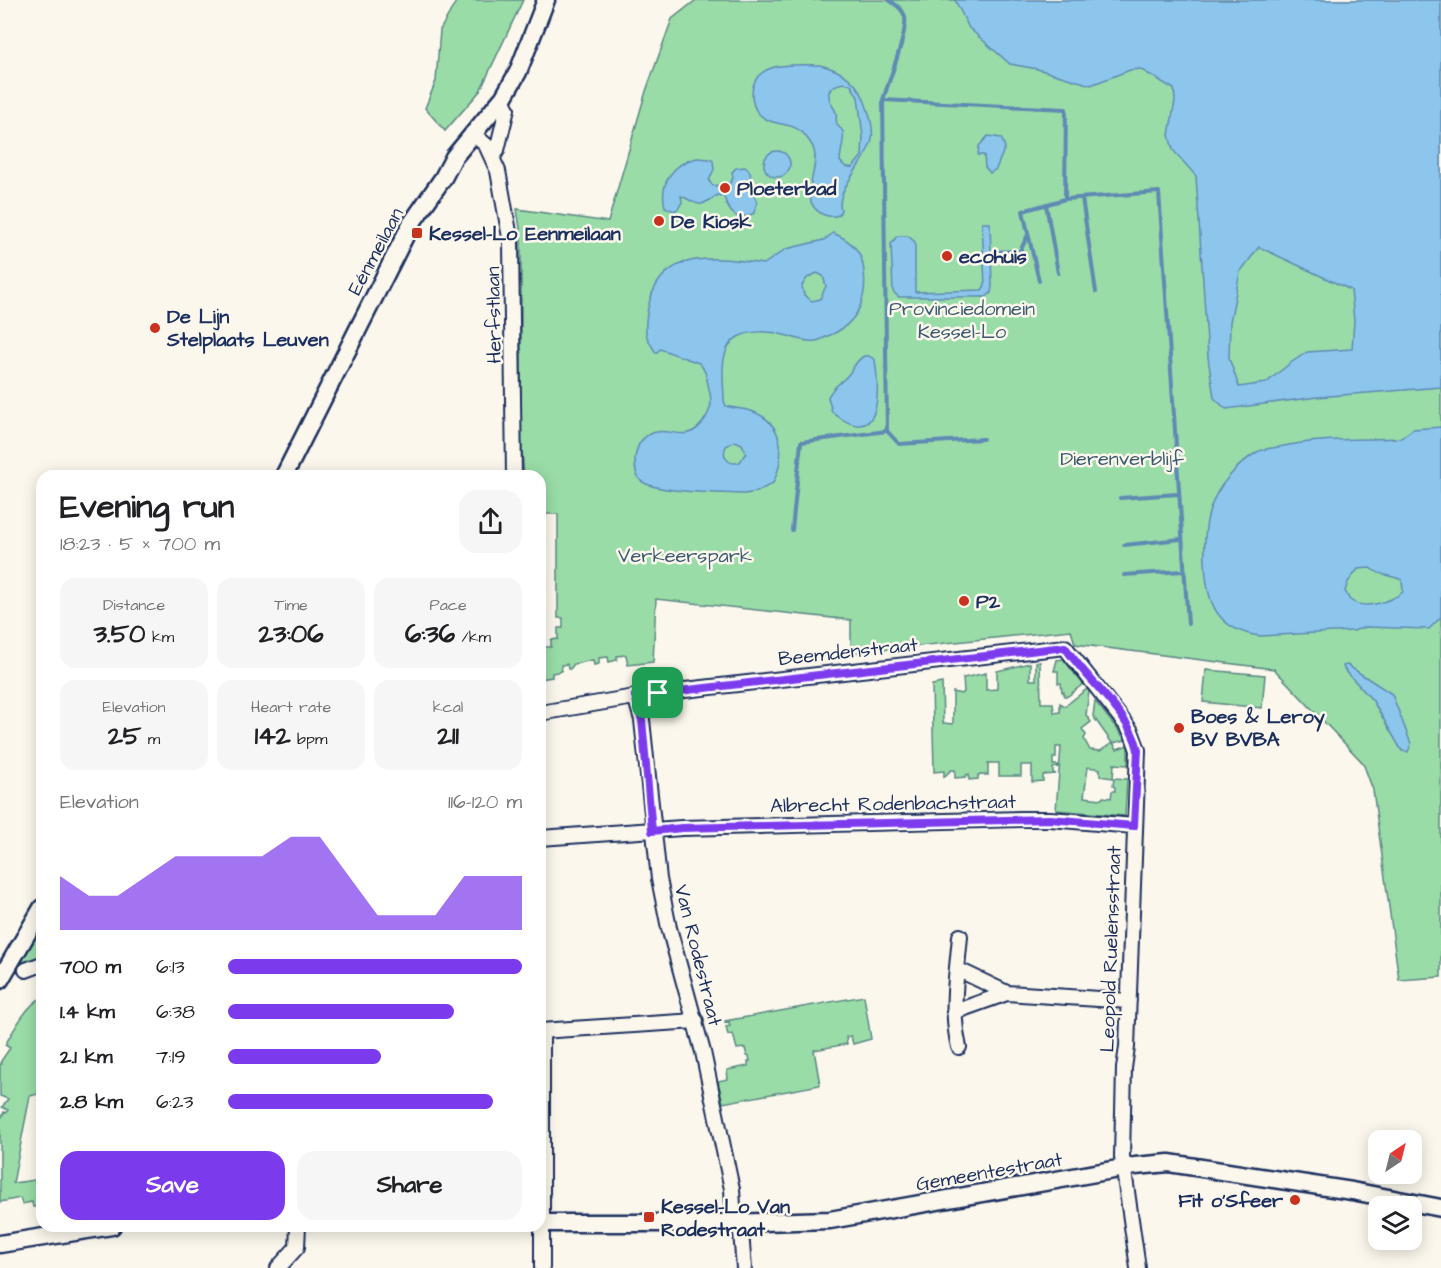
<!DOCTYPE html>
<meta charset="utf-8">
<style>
body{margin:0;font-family:"Architects Daughter",sans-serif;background:#f6f6f6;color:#202124;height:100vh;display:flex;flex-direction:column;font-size:22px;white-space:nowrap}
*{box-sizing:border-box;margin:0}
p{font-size:20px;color:#757577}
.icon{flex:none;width:33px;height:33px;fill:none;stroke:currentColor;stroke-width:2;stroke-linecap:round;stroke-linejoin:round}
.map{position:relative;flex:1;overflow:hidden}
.drawer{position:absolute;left:36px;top:470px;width:510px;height:762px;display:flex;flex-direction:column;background:#fff;border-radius:18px;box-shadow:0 3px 15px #0003}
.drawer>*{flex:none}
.needle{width:39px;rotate:35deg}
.tools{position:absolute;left:1368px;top:1130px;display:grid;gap:12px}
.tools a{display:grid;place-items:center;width:54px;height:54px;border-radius:12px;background:#fff;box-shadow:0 3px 15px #0003;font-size:30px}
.pin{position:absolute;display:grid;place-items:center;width:51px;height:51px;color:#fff;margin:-26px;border-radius:12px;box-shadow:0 3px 9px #0006}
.round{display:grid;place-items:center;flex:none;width:63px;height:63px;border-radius:18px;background:#f6f6f6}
.headline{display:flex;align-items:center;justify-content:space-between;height:102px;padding:0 24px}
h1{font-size:33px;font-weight:700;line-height:45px}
.metrics{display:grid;grid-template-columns:repeat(3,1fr);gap:9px;height:102px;padding:6px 24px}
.metrics div{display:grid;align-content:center;border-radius:15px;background:#f6f6f6;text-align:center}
.metrics b{font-size:26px;font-weight:700}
.metrics small{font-size:16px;font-weight:400}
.metrics p{font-size:16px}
.chart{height:168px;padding:12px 24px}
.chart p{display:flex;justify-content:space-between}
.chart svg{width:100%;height:108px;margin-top:6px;fill:#7c3aed;opacity:.7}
.cta{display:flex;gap:12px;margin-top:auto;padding:12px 24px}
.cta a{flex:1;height:69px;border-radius:18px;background:#7c3aed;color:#fff;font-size:24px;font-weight:700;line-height:69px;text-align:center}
.cta a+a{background:#f6f6f6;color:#202124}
ul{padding:0 24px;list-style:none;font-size:20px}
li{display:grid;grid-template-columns:96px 72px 1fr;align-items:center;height:45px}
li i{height:15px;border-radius:8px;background:#7c3aed}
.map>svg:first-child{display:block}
.green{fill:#99dca7;stroke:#5a8682;stroke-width:1.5}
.water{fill:#8dc6ec;stroke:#5f8ab3;stroke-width:1.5;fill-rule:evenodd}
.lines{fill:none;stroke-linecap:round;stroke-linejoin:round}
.stream{stroke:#5f8ab3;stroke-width:4}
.minor-casing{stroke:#1b2f5e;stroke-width:18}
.tertiary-casing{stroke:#1b2f5e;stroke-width:21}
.minor{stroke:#fbf7ec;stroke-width:14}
.tertiary{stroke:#fbf7ec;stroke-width:16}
.route-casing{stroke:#fff;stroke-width:12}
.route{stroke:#7c3aed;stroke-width:8}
.poi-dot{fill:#c8321e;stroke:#fbf7ec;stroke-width:2}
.labels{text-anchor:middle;stroke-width:5;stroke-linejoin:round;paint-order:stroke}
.poi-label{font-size:20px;font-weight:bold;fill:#1b2f5e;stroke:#fbf7ec;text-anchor:start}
.street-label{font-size:20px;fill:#1b2f5e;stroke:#fbf7ec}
.park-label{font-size:20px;fill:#3a5a70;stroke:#fbf7ec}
</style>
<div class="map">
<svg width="1441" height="1268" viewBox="0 0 1441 1268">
<rect width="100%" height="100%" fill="#fbf7ec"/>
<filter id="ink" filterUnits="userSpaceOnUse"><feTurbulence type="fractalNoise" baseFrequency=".0167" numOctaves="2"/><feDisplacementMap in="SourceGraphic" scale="12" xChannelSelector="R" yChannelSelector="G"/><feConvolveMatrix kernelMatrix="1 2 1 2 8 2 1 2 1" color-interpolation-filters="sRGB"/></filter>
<g filter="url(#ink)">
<path class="green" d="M457,0H523L480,91L445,131L425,108L436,81L440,30Z
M696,0H1441V977L1399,980L1373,790L1363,763L1274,669L1075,644L1071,630L851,653V620L656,599L653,662L628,665L626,655L617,656V660L609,662L608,657L599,658V664L594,665L593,660L574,664L570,669H568L567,664L561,665L562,671L552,673V677L540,679V647H551V640L558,639V628H563V618H558V514H540V476L524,475L521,438V235L517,209L608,222L646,91L672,19Z
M1063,659L1083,684L1068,696H1064V692H1062L1061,683H1058V671H1054L1057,660Z
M1036,662H1040L1041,703H1053L1054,713L1060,712V703L1065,706L1087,689L1089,691L1086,715L1091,722L1082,729L1086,735L1084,739L1090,750L1100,751L1112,743L1093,716L1095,701L1126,740L1113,743L1117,749L1128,745V765L1114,764L1113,778L1100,776V769L1088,767L1084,797L1102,799L1103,797L1111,798L1112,791H1115V787L1113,786L1114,778L1127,779L1125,816L1056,810L1061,747H1056V758H1053V765H1058V767L1053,768V773L1056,774L1043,775V781L1032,782V765H1021V776H999V763H988V775H978V779L969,780V774L966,775V777L955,778V770H951L944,777V771L934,772L932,685L942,683L943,723L953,724V692L961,694L964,692L963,678L986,673V690L997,689V671L1030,663V680H1036Z
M1206,670L1265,675L1262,708L1203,702Z
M42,921V960L21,966L18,964Z
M864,996L871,1039L853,1044L851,1036L846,1037L847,1044L814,1050L820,1085L723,1103L718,1081L728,1079L727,1070L748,1066V1061H750L749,1056H747L745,1048L737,1049L733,1034L728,1035L726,1027L730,1026L729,1022L725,1023V1021Z
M42,998V1093L30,1096L13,1183L42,1179V1203H37V1207H33L32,1202L22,1204L20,1198L0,1202V1117H2L4,1112L6,1113L8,1110L2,1107L8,1099L0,1096V1064H2L1,1061L10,1048L5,1045C13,1031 28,1003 42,998Z"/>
<path class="water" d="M955,0H1441V387L1317,397L1226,409L1214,398L1208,357L1196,176L1173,150L1169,135L1175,101L1174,89L1140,69L1130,70L1091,85L1037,69L1010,64L969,28ZM1259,247L1351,290L1354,321L1352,349L1307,352L1289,364L1266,383L1239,387L1229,358L1230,322L1240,272Z
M820,65C841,70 858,81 865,102C869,113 874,127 872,139C868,161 834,190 841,210L839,215C833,217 828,217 822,214C796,199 820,173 814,150C813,146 810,142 807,138C794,119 774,129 759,114C754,109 752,101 752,93C754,59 796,65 820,65ZM844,83L851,85L858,97L863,136L862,156L853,167C846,168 844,166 840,161C840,152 845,139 843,132C840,125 840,131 837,124C835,119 838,115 835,110C826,96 825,86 844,83Z
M988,136L1001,138L1005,147L996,169L990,173L985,167L984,155H978L979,146Z
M764 164a13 13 0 1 1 26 0a13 13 0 1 1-26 0Z
M697,158L710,159L713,161L714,169L709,181L713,186L730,183L733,178L732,172L736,168L745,167C754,173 749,177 750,187C750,192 755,196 757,202L754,213C737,223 729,213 724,197L718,195C696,209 702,205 681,196L682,202L678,209L674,211L665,207C659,183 673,163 697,158Z
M982,223H990L992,286L991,293L986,297H899L893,292L891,244L897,236H908L915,242V292L982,290L985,285Z
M833,233C848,239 860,248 863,265C869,296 859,324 828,336C824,338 819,341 815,341C805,343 794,337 784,335C770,331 751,330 738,337C717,348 724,382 724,401L726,406C735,409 744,408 754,412C784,424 786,456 773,483L757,492L744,494C724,493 652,493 640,480C635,475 635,466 635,459C636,449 639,440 648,435C669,423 687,448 705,419C711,409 712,404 710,393C707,383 707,370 699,363L660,349L656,353C653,348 649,342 647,337C644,328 647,310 650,300C665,247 722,258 764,264L786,249L824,240ZM817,273L823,276L826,286L820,299L812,301L804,295L802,286L807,278ZM735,441L742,444L746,453L740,462C729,466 721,457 726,446Z
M864,356H869L875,360C880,394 881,451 832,412L828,397C833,386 841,383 848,375C854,368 856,360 864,356Z
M1441,427V617L1429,629L1366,627L1353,631L1260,636C1215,630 1206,600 1205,561C1204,539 1205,519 1214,499C1222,481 1241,462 1257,452C1263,449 1272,448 1279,447C1319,438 1361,440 1401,438L1413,429ZM1370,568C1380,576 1391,575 1402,580L1403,592C1391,601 1365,611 1350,600C1348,598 1347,594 1345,591L1348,582L1358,569Z
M1347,665L1392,694L1411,744L1408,752L1402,751L1373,701L1344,669L1343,666Z"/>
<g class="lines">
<path class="stream" d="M883,100L1066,109L1065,199L1159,192L1188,624
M1082,198L1096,292
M1046,204L1058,273
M991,252L1020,251L1028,235
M1039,281L1023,211L1065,199
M887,431L899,444L983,439
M1120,498L1178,494
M792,530L801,442L887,431L883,100C888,83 908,32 905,17C903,9 895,4 889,0
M1124,545L1181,539
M1124,575L1183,571"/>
<defs>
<path id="minor" d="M472,133L486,145L498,171L511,243L514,476
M493,157L497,150L507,109L502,99
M635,696L642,720L659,879L669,928L703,1052L732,1189L734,1223L741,1232L744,1268
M540,713L658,693L1065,647L1131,731L1138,750L1127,1047L1124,1068L1122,1157L1138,1268
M540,838L682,828L1021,819H1050L1134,826
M957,969L1007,993L1129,1001
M26,970L42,964
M954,1012L1007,993
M540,1031L696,1021
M959,1047C950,1011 957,973 960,936
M278,1268L297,1247L298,1226
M542,1268V1031"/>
<path id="tertiary" d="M498,107L518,72L546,0
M284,476L411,224L443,178L454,157L502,99
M0,980L42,908
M540,1223H725L830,1220L1135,1166L1169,1163L1352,1191L1441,1208
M0,1244L112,1226"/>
</defs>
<use href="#minor" class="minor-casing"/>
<use href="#tertiary" class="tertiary-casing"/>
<use href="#minor" class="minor"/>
<use href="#tertiary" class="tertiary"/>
</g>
</g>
<g class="lines" filter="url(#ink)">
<defs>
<path id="route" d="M1065,647C1085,678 1131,715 1138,750L1134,826L1050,819L682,828L652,831L642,720L635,696Z"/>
</defs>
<use href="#route" class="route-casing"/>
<use href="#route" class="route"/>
</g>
<g class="poi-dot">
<circle cx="725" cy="188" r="6"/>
<circle cx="659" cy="221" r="6"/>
<rect x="411" y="227" width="12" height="12" rx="3"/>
<circle cx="947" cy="256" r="6"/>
<circle cx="155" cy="328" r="6"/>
<circle cx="964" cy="601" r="6"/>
<circle cx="1179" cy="728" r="6"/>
<circle cx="1295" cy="1200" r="6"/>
<rect x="643" y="1211" width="12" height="12" rx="3"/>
</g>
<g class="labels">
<g class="poi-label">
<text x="737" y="195">Ploeterbad</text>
<text x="671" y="228">De Kiosk</text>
<text x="429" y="240">Kessel-Lo Eenmeilaan</text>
<text x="959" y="263">ecohuis</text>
<text x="167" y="323">De Lijn<tspan x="167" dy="23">Stelplaats Leuven</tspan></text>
<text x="976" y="608">P2</text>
<text x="1191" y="723">Boes &amp; Leroy<tspan x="1191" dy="23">BV BVBA</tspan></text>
<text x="1283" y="1207" text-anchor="end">Fit o'Sfeer</text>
<text x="661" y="1213">Kessel-Lo Van<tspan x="661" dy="23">Rodestraat</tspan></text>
</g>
<g class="street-label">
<text transform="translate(375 251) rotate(-62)" y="7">Eénmeilaan</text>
<text transform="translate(493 315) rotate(-91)" y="7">Herfstlaan</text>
<text transform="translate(848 651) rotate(-6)" y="7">Beemdenstraat</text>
<text transform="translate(893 803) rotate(-1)" y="7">Albrecht Rodenbachstraat</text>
<text transform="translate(1110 949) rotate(-88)" y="7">Leopold Ruelensstraat</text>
<text transform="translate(699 955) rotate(76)" y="7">Van Rodestraat</text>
<text transform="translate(989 1171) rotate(-10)" y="7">Gemeentestraat</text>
</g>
<g class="park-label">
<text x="962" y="315">Provinciedomein<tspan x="962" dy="23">Kessel-Lo</tspan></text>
<text x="1122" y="465">Dierenverblijf</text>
<text x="685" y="562">Verkeerspark</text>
</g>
</g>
</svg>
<div class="tools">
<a><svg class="needle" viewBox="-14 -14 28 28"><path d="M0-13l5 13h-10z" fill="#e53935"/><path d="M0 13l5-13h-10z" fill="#757577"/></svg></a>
<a><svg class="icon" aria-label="layers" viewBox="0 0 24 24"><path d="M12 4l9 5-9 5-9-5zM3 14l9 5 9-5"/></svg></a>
</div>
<div class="pin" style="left:658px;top:693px;background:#1e9e55"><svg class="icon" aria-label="arrive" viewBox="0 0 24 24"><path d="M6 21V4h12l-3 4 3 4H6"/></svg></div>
<section class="drawer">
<div class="headline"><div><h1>Evening run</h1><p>18:23 · 5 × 700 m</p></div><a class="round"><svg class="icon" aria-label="share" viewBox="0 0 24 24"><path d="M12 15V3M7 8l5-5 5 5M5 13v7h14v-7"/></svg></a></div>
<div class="metrics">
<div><p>Distance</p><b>3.50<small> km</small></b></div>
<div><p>Time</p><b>23:06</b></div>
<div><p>Pace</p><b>6:36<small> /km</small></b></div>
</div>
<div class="metrics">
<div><p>Elevation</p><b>25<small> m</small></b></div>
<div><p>Heart rate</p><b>142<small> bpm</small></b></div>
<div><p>kcal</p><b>211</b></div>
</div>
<div class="chart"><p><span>Elevation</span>116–120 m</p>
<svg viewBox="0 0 160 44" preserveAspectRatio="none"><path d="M0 44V22L10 30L20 30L30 22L40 14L50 14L60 14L70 14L80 6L90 6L100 22L110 38L120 38L130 38L140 22L150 22L160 22V44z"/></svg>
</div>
<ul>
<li><b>700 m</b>6:13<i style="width:100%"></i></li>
<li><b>1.4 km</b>6:38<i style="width:77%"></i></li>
<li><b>2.1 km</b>7:19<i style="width:52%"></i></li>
<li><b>2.8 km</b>6:23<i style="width:90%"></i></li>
</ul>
<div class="cta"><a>Save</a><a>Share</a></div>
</section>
</div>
